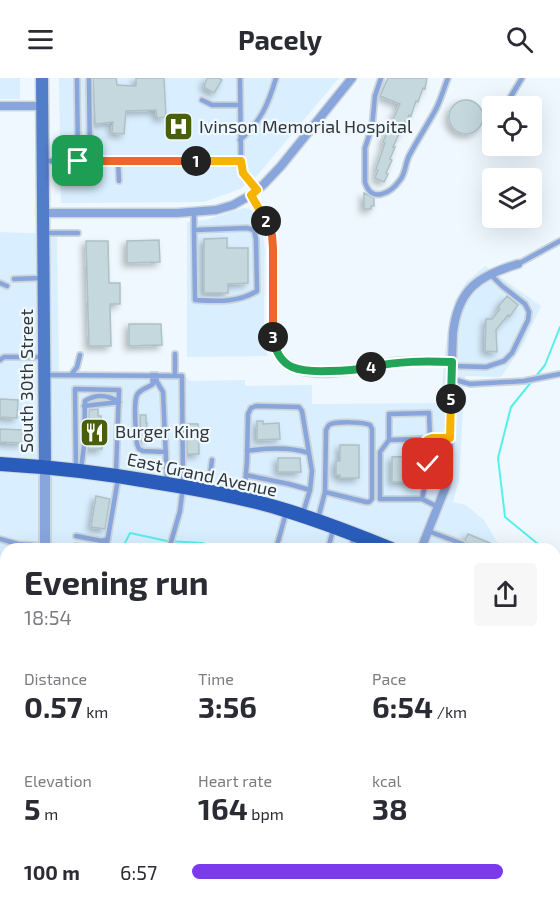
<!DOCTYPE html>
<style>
body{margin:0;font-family:"Exo 2",sans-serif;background:#f7f7f7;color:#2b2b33;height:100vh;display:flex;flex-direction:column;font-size:22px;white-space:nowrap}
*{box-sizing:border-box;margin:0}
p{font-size:20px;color:#7c7c81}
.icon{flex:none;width:33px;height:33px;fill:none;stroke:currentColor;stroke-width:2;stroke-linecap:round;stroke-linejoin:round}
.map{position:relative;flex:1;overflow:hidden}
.sheet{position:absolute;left:0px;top:465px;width:561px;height:364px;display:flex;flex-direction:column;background:#fff;border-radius:18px 18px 0 0;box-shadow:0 6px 24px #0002}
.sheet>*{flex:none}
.buttons{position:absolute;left:482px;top:18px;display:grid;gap:12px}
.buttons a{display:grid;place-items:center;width:60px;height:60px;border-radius:6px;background:#fff;box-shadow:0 6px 24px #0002;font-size:30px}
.pin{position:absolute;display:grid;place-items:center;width:51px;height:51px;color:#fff;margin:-26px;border-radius:12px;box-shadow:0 3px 9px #0006}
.km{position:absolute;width:30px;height:30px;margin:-15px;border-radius:50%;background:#222;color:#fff;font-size:16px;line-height:30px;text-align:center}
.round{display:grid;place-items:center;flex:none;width:63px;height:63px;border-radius:6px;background:#f7f7f7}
.summary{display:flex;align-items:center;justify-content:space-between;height:102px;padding:0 24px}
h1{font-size:33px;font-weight:700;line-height:45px}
.stats{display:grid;grid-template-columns:repeat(3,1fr);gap:9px;height:102px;padding:6px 24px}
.stats div{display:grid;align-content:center}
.stats b{font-size:30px;font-weight:700}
.stats small{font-size:16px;font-weight:400}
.stats p{font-size:16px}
ul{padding:0 24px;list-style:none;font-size:20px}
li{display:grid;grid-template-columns:96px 72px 1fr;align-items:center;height:45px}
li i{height:15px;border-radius:8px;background:#7c3aed}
header{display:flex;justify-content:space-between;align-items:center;height:78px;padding:0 24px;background:#fff;font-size:27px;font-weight:700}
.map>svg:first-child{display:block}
.built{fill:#d9efff}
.green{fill:#e0e1f8}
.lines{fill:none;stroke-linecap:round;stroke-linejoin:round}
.stream{stroke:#57efeb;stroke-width:2}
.building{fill:#c5d8dd;stroke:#adc0c5;stroke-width:1.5;filter:url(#shadow)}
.service-casing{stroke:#cdd5dc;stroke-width:8}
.minor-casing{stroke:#cdd5dc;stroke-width:11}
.tertiary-casing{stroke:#cdd5dc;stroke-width:14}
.secondary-casing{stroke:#cdd5dc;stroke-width:15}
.primary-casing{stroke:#cdd5dc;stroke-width:16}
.service{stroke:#88a6db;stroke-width:4.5}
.minor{stroke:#88a6db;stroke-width:8}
.tertiary{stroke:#88a6db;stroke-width:10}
.secondary{stroke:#527dc9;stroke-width:12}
.primary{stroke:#2a5dbb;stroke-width:14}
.split-1-casing{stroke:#fff;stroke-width:12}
.split-2-casing{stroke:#fff;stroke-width:12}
.split-3-casing{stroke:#fff;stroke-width:12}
.split-4-casing{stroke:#fff;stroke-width:12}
.split-5-casing{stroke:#fff;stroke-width:12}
.split-6-casing{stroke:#fff;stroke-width:12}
.split-1{stroke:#f0652b;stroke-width:8}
.split-2{stroke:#f5b400;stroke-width:8}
.split-3{stroke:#f0652b;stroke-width:8}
.split-4{stroke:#22a559;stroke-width:8}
.split-5{stroke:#22a559;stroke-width:8}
.split-6{stroke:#f5b400;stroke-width:8}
.labels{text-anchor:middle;stroke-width:4.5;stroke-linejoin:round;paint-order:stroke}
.poi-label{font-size:18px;fill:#30363a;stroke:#eff8ff;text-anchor:start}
.street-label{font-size:18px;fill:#30363a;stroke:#eff8ff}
</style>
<header><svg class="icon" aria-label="menu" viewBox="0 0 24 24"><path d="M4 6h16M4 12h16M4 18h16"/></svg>Pacely<svg class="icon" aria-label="search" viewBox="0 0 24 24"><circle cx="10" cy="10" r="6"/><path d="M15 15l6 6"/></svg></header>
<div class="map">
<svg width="560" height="829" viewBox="0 0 560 829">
<defs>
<filter id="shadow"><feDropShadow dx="-3.5" dy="3.5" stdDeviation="3" flood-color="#0004"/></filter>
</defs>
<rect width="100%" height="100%" fill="#eff8ff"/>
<path class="built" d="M0,0H20V21H0Z
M59,0H339L256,99L240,111L204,124L61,125Z
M244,130L250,131L257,140L263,156L265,172L264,251V266L268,278L187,279V144L206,142Z
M0,154L57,156L59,300H188L189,303L245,302V308L312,307V326L441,325L445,271L455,222L467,203L485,188L541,228L522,269L501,299L465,298L459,402L453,424L466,427L484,442L499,467L498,471H6V522L0,521Z
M555,523L560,524V756H555Z"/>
<path class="green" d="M0,632H6V824H501V829H0Z"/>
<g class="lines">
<path class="stream" d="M122,471L130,455L167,463L202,465L222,471
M540,471L538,466L505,439L498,380L511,329L545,287L560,249
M555,507L560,504
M555,794L560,798
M16,829V824"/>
</g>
<path class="building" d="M93,0H116L117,7L136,8V0H164L166,39L157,40L156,32L126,33L124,56L112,55L113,44L95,46Z
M207,0H218L222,2L214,15L204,9Z
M388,0H427L425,11L423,10L418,24L416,23L411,38L409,37L404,50L403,49L400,56H399L393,69H395L390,81L392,82L386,95L388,96L384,104L375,100L378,92L376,91L385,65L383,64L400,26L380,18Z
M449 39a17 17 0 1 1 34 0a17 17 0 1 1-34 0Z
M364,115L374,120V128H371V131H364Z
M227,160V170H248V205L228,206V215H204V161Z
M159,162L160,184L127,185V163Z
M86,163H108L109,205H120V226H110L111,268H89Z
M507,218L518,227L510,238L508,237L496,252L497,274L485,273L486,241H492L500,231L498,229Z
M129,246H161L162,267L129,268Z
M0,321L18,322L17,340L0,339Z
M98,331V338H101L102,371H88L89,332Z
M140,337H146V345H147L146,363H141Z
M257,343H263V346L279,345L280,361L257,362Z
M187,346H198L199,376H187Z
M0,351L23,352L22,365L0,364Z
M340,367H359V400H340V397H336V383H340Z
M420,378V404H392V379Z
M278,380H300L301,394H278Z
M96,418L110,421L105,451L91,449Z
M468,456L490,465L488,471H461L467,468V465L465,462Z
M0,537L6,538V563H0Z"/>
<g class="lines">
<defs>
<path id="service" d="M77,0L78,83
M89,0L90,83
M240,0L241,83L243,95L257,112
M381,0L375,18L372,49L365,70V104C371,126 391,115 400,102C406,95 405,84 410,76C418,61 428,46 436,31C441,21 444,10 448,0
M202,22L212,27H240
M505,28L522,0
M240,62C261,43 268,27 276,0
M43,83H241
M118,83L119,103
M194,134V152L247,150L254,152L256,161L257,213C238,225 216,223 195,222L194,152
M45,155H78
M518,186L560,163
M14,201L41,200
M0,205L7,208
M175,276V297
M0,282L4,279H42
M452,288L486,289L504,283L512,275L528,242L529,234L525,226L502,208L490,196
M45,297L182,298L183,408L180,433L169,471
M71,297L77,289L80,277
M152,297L153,306C148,310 140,311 137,317C133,325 136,355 137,366L139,371L143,373L166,374
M156,297L157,304L163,314L167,403
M452,301L470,306L524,303L560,296
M84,328L119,324
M389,362V336L429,335L430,360
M247,373C267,370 290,369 309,375
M81,391L84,368L85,323C96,316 108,317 119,324
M76,392L75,311L119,312L116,394
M246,397L289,406L310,412
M208,412L212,382
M244,418L247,383L248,336L251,330L256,328L299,329L302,333L312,393L310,412L303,435
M422,421C427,401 428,382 427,362
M438,429L422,421H380V374L389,362L450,360
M318,441L325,414L326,352C327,350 328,348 329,347C335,343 364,344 370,347L372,351V421L369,424H366L325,414
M428,453L463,466
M76,458L102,463L108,461
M0,461L18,466L45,468
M76,468L92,471
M103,471L107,465L118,401
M276,471L286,435
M328,471L333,452
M351,471L354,459"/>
<path id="minor" d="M0,28H42
M251,117C263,137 271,146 273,170C273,190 273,209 273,229C273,243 271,257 276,270C291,313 365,288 397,284C415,282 434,284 452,284
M44,135H177L216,132L233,127L251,117L264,106L281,88L352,0
M421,471L446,408L448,396L453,255C458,211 478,198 518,186"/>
<path id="tertiary" d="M45,389V471
M0,512L6,514
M555,698L560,699"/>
<path id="secondary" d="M42,0L45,389"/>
<path id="primary" d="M0,386C52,389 103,395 154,404C199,411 245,419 288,433C323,444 357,457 391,471
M555,537L560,539"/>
</defs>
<use href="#service" class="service-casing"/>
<use href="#minor" class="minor-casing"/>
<use href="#tertiary" class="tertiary-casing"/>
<use href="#secondary" class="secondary-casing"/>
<use href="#primary" class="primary-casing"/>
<use href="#service" class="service"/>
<use href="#minor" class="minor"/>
<use href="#tertiary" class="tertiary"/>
<use href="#secondary" class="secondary"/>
<use href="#primary" class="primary"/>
</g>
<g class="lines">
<defs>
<path id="split-1" d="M78,83H196"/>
<path id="split-2" d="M196,83H241L243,95L257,112L251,117L266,143"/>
<path id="split-3" d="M266,143L272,157L273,170V259"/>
<path id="split-4" d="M273,259C278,293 301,294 329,293C344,293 357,292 371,289"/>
<path id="split-5" d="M371,289C399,283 424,283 452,284L451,321"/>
<path id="split-6" d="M428,386L427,362L432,360H450L451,321"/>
</defs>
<use href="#split-1" class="split-1-casing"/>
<use href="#split-2" class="split-2-casing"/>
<use href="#split-3" class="split-3-casing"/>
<use href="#split-4" class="split-4-casing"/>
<use href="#split-5" class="split-5-casing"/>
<use href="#split-6" class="split-6-casing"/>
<use href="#split-1" class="split-1"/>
<use href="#split-2" class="split-2"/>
<use href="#split-3" class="split-3"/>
<use href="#split-4" class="split-4"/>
<use href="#split-5" class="split-5"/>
<use href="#split-6" class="split-6"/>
</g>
<defs>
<symbol id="hospital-square" viewBox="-11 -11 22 22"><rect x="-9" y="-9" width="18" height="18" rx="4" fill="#495f09" stroke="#eff8ff"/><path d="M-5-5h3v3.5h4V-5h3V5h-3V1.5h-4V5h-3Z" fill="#fff"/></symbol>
<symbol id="restaurant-square" viewBox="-11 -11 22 22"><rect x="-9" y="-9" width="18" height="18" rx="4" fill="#495f09" stroke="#eff8ff"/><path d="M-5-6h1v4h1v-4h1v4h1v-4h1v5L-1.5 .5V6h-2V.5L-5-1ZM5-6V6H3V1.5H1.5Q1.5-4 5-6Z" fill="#fff"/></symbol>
</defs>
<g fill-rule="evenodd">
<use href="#hospital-square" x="162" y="32" width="33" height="33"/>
<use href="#restaurant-square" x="78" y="338" width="33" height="33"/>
</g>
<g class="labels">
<g class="poi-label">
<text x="199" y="55">Ivinson Memorial Hospital</text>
<text x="115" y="360">Burger King</text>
</g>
<g class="street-label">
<text transform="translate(27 303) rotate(-90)" y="6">South 30th Street</text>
<text transform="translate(202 397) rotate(12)" y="6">East Grand Avenue</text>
</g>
</g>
</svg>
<div class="buttons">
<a><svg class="icon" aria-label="locate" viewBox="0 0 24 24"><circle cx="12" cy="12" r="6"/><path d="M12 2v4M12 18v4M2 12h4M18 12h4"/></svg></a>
<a><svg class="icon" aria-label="layers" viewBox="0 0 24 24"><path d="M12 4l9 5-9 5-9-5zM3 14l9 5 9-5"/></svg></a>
</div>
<div class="pin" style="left:78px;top:83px;background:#1e9e55"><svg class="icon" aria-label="arrive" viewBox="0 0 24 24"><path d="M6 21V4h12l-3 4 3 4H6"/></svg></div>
<div class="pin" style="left:428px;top:386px;background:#d93025"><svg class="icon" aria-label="check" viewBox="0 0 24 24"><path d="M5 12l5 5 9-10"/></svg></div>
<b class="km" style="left:196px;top:83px">1</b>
<b class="km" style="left:266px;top:143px">2</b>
<b class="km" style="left:273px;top:259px">3</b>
<b class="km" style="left:371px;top:289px">4</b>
<b class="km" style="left:451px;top:321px">5</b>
<section class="sheet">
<div class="summary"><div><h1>Evening run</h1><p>18:54</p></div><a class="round"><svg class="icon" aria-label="share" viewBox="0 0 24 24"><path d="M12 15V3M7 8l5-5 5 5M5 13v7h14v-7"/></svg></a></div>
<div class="stats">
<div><p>Distance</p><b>0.57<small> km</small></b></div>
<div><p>Time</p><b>3:56</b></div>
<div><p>Pace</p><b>6:54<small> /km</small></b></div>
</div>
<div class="stats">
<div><p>Elevation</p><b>5<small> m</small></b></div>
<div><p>Heart rate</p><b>164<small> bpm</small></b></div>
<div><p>kcal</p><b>38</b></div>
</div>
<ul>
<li><b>100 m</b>6:57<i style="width:90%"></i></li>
</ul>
</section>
</div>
